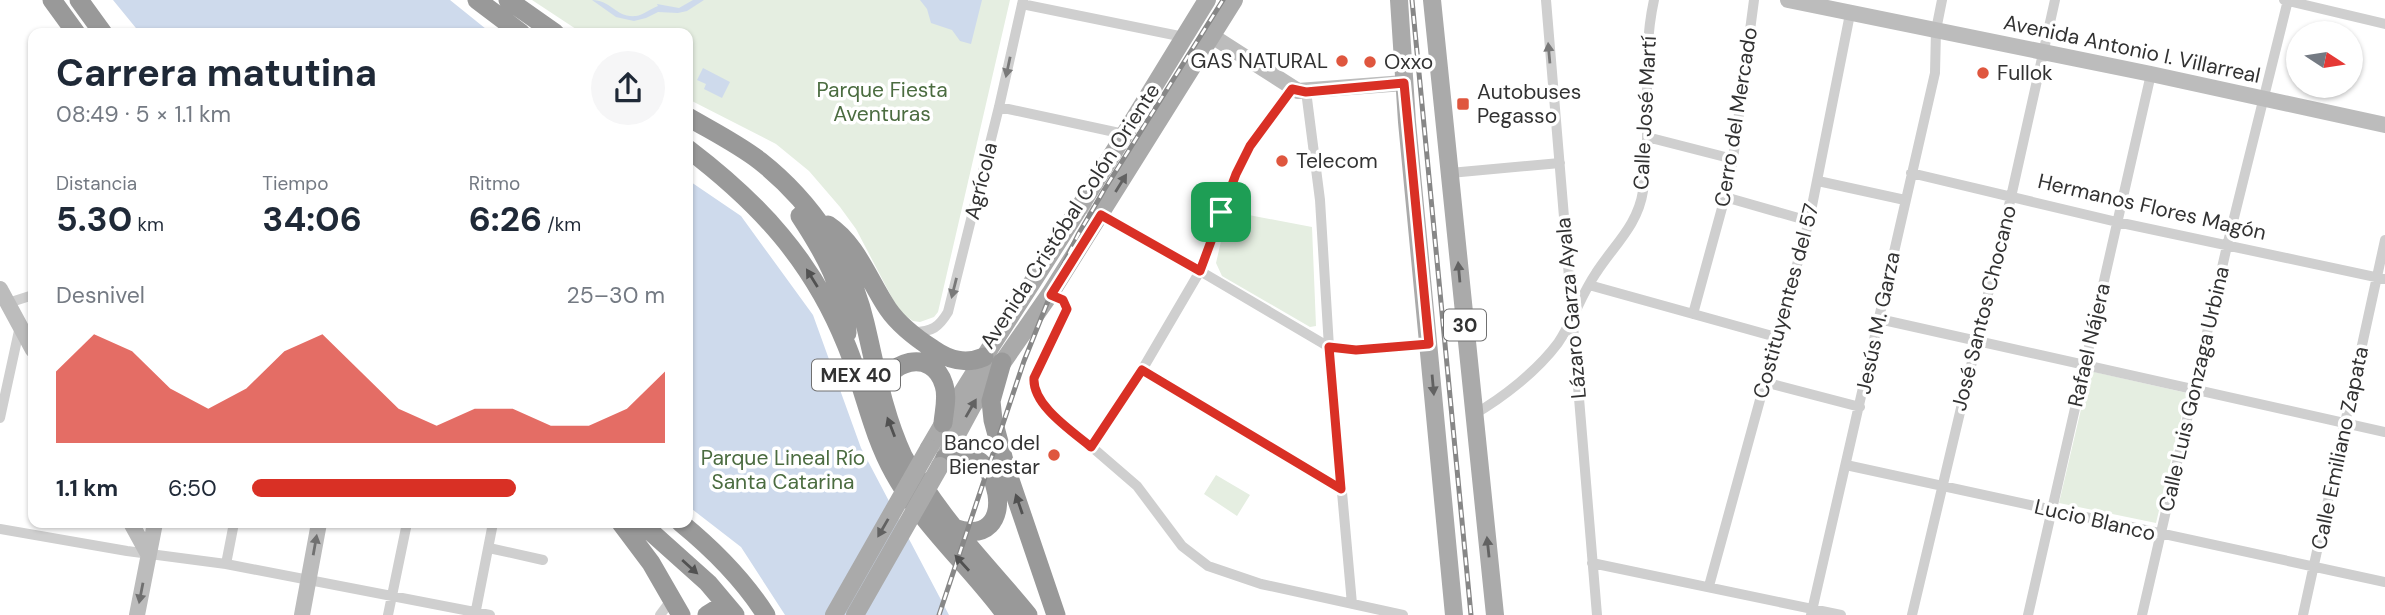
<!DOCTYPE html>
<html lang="es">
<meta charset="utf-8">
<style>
body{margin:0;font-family:"DM Sans",sans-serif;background:#f6f6f7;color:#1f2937;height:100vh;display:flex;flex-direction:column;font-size:26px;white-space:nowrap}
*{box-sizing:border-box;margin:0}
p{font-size:23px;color:#747a83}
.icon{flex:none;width:38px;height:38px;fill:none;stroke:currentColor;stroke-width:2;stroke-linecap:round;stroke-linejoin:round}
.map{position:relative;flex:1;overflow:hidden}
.details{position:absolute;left:28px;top:28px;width:665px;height:500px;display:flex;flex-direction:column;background:#fff;border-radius:14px;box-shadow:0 2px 5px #0004}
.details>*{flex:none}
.needle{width:46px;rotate:102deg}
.fabs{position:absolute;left:2286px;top:21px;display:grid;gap:14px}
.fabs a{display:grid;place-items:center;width:77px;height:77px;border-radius:50%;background:#fff;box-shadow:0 2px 5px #0004;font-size:35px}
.pin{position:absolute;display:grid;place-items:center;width:60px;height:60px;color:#fff;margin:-30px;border-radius:14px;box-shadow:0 4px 10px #0006}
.round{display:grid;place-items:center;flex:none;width:74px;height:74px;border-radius:37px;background:#f6f6f7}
.head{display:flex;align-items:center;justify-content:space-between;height:119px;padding:0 28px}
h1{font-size:38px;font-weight:700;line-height:52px}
.figures{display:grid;grid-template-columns:repeat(3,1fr);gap:10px;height:119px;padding:7px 28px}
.figures div{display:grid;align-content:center}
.figures b{font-size:35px;font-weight:700}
.figures small{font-size:19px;font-weight:400}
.figures p{font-size:19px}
.chart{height:196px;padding:14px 28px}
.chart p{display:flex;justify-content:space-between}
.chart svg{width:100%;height:126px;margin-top:7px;fill:#d93025;opacity:.7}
ul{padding:0 28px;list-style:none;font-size:23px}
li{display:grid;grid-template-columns:112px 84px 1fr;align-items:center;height:52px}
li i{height:18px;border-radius:9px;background:#d93025}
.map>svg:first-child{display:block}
.green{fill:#e5eee1}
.water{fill:#cedaec}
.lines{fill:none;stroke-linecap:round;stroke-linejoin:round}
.street{stroke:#cfcfcf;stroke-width:10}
.secondary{stroke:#bcbcbc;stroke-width:16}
.primary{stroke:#aaa;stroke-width:18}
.highway{stroke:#999;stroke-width:19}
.rail-casing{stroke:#878787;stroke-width:5}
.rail{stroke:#fff;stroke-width:2.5;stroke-dasharray:8;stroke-linecap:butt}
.primary-bridge{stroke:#aaa;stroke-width:18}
.oneway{fill:#797979}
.oneway2{fill:#626262}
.oneway3{fill:#515151}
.oneway4{fill:#707070}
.route-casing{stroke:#fff;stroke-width:14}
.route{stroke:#d93025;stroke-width:9}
.poi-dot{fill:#df563e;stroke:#fff;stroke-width:2.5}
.labels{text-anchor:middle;stroke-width:7;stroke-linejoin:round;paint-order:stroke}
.shield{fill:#fff;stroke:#707070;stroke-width:2}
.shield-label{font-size:19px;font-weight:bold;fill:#323232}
.street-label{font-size:21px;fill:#323232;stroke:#fff}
.poi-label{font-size:21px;fill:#323232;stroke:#fff;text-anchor:start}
.park-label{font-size:21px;fill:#4b6c40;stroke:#fff}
</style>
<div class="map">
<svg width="2385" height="615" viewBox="0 0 2385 615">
<rect width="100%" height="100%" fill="#fff"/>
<path class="green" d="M532,0H1010L938,312L934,317L920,322L913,321L899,311L856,229L840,207L809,171L776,144L688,99V33H582Z
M1228,211L1312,227L1316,326L1310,327L1222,276L1216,263Z
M2090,371L2187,393L2156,523L2059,503Z
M1216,475L1250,495L1237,516L1204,494Z"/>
<path class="water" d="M113,0H450L491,33H140Z
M592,0C611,0 616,18 636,16C643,15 650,9 658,6L657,4L679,8L693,0H704L687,11L678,13L658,12L646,18L634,21L616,17Z
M920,0H982L971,44L960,41L952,30L931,23L927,9Z
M703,68L730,82L722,98L704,89L706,84L697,80Z
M688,180L741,216L813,315L861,448L949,615H785L741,547L688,506Z"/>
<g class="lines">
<path class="street" d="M1546,0L1597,615
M2284,0L2385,24
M1022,4L1184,37
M1306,91L1320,200L1329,347L1352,604
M999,107L1124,134
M1647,137L1733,159
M1450,173L1560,163
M1911,173L2117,222L2385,279
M1818,181L1905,200
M1725,197L1809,221
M1081,205L1200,271L1329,347L1356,350L1429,344
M1589,285L1776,337
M1050,294L1064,300C1076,322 1029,360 1034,389C1035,394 1039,399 1042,404L1137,486L1182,546L1208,566L1261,584L1403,615
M8,303L33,295
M1693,314L1725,197L1733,159L1754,0
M1879,319L2385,432
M914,332C932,332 939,327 948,312L999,107L1023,0
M1142,370L1341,489
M1764,382L1860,407
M1473,415C1504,397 1537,371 1558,343C1573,321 1581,295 1596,273C1614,245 1638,225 1643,191C1653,127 1640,63 1654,0
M0,418L20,326
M1091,447L1142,370L1200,271L1236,174L1250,147L1292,89
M1846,465L2385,582
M0,529L127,551L226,564L490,615
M489,548L543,560
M1592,563L1841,615
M226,564L234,523
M1709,586L1809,221L1850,14
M388,615L407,523
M475,615L493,523
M660,615L672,599
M1811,615L1935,73L1936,30L1942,0
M1912,615L2011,197L2055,0
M2028,615L2151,74
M2142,615L2227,246L2288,0
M2303,615L2385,240"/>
<path class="secondary" d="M1788,0L2151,74L2385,125
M1212,36L1298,91L1404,83
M0,289L33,350
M131,523L148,554
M137,615L155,523
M302,615L319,523"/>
<path class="primary" d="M1399,0L1407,122L1454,615
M1432,0L1495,615
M929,448C964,386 1004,327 1042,267C1098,179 1152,89 1207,0
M940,466L973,405L1050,294L1234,0"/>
<path class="highway" d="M52,0L76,33
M79,0L103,33
M477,0L521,33
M508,0L555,33
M688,117C712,131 738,144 760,161C812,202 850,259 865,323C876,369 883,413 903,456C909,467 917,477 924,487C954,533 993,572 1028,615
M688,149C759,203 812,260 846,344C864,387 871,432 894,473C924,527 970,566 1006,615
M800,216C823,251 846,290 847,333
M828,225C857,244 869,281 888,309C899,325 916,338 933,349C949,360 965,365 984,357
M1002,362L991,401L993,420L1006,468L1056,615
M880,396C885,359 933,347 944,385C948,397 944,411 943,423
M945,458C1001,432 1025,556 952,527
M621,523L651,563L681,615
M641,523L708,583L735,615
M681,523C714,550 743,579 766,615
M707,615L715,610L731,615"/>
<defs>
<path id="rail" d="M1412,0L1471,615
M939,615L1024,361L1058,276L1078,235L1104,190L1223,0"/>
</defs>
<use href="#rail" class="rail-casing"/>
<use href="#rail" class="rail"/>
<path class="primary-bridge" d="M834,615L929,448
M855,615L940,466"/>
</g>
<defs><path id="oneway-solid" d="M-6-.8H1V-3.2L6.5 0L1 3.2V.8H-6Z" transform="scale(1.75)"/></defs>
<g class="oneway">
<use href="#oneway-solid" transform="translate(1549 53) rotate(-95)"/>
<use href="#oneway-solid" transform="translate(1008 67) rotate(102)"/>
<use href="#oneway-solid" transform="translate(954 288) rotate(104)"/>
</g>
<g class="oneway2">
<use href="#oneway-solid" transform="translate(1121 183) rotate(-58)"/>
<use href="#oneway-solid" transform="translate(1459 272) rotate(-95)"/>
<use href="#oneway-solid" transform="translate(1433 385) rotate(85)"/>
<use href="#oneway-solid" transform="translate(971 408) rotate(-60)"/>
<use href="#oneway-solid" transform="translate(883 528) rotate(120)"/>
<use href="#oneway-solid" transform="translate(1488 547) rotate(-96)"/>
</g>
<g class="oneway3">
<use href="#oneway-solid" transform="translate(812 278) rotate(-122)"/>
<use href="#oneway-solid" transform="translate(891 427) rotate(-111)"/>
<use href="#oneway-solid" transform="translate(1019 504) rotate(-109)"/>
<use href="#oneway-solid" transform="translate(962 563) rotate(-132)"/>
<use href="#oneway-solid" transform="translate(690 567) rotate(42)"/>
</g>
<g class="oneway4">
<use href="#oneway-solid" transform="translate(315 545) rotate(-80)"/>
<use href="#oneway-solid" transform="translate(141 593) rotate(101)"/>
</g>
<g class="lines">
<defs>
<path id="route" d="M1404,83L1429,344L1356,350L1329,347L1341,489L1142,370L1091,447C1072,431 1032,405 1034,378L1067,309L1063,300L1051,295L1101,215L1200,271L1236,174L1250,146L1292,89L1306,92Z"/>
</defs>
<use href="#route" class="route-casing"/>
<use href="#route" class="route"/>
</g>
<g class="poi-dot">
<circle cx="1342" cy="61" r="7"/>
<circle cx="1370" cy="62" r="7"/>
<circle cx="1983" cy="73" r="7"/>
<rect x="1456" y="97" width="14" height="14" rx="3.5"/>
<circle cx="1282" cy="161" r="7"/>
<circle cx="1054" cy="455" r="7"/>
</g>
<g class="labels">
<g class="shield">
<rect x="1444" y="309.5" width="42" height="31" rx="5"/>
<rect x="812" y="359.5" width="88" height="31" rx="5"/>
</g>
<g class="shield-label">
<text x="1465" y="332">30</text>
<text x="856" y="382">MEX 40</text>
</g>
<g class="street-label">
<text transform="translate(2132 49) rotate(12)" y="7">Avenida Antonio I. Villarreal</text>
<text transform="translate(1645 113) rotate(-87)" y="7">Calle José Martí</text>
<text transform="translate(1736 117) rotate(-81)" y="7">Cerro del Mercado</text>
<text transform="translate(981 181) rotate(-76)" y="7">Agrícola</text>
<text transform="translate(2152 207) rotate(13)" y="7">Hermanos Flores Magón</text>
<text transform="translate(1070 216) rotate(-57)" y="7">Avenida Cristóbal Colón Oriente</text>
<text transform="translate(1786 301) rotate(-75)" y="7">Costituyentes del 57</text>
<text transform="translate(1571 308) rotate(-95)" y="7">Lázaro Garza Ayala</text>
<text transform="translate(1984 308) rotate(-76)" y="7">José Santos Chocano</text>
<text transform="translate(1878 323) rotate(-78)" y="7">Jesús M. Garza</text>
<text transform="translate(2089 345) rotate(-77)" y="7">Rafael Nájera</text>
<text transform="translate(2194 389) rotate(-77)" y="7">Calle Luis Gonzaga Urbina</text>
<text transform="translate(2340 448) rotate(-78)" y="7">Calle Emiliano Zapata</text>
<text transform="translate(2095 520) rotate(13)" y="7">Lucio Blanco</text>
</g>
<g class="poi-label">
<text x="1328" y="68" text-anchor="end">GAS NATURAL</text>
<text x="1384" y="69">Oxxo</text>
<text x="1997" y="80">Fullok</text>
<text x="1477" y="99">Autobuses<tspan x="1477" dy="24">Pegasso</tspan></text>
<text x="1296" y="168">Telecom</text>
<text x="1040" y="450" text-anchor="end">Banco del<tspan x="1040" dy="24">Bienestar</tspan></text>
</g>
<g class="park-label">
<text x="882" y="97">Parque Fiesta<tspan x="882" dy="24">Aventuras</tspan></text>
<text x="783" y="465">Parque Lineal Río<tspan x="783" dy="24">Santa Catarina</tspan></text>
</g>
</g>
</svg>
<div class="fabs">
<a><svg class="needle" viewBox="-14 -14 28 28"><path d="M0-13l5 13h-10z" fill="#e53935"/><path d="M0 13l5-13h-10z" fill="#747a83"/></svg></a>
</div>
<div class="pin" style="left:1221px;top:212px;background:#1e9e55"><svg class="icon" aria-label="arrive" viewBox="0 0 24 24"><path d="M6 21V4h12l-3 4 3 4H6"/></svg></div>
<section class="details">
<div class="head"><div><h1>Carrera matutina</h1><p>08:49 · 5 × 1.1 km</p></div><a class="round"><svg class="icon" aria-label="share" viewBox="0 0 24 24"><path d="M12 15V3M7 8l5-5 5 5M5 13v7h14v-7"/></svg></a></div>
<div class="figures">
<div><p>Distancia</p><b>5.30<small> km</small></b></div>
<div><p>Tiempo</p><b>34:06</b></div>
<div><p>Ritmo</p><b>6:26<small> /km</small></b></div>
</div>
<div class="chart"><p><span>Desnivel</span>25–30 m</p>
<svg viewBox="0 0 160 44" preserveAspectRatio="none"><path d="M0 44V19L10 6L20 12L30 25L40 32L50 25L60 12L70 6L80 19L90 32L100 38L110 32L120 32L130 38L140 38L150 32L160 19V44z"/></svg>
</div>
<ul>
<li><b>1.1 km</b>6:50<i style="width:64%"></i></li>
</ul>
</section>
</div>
